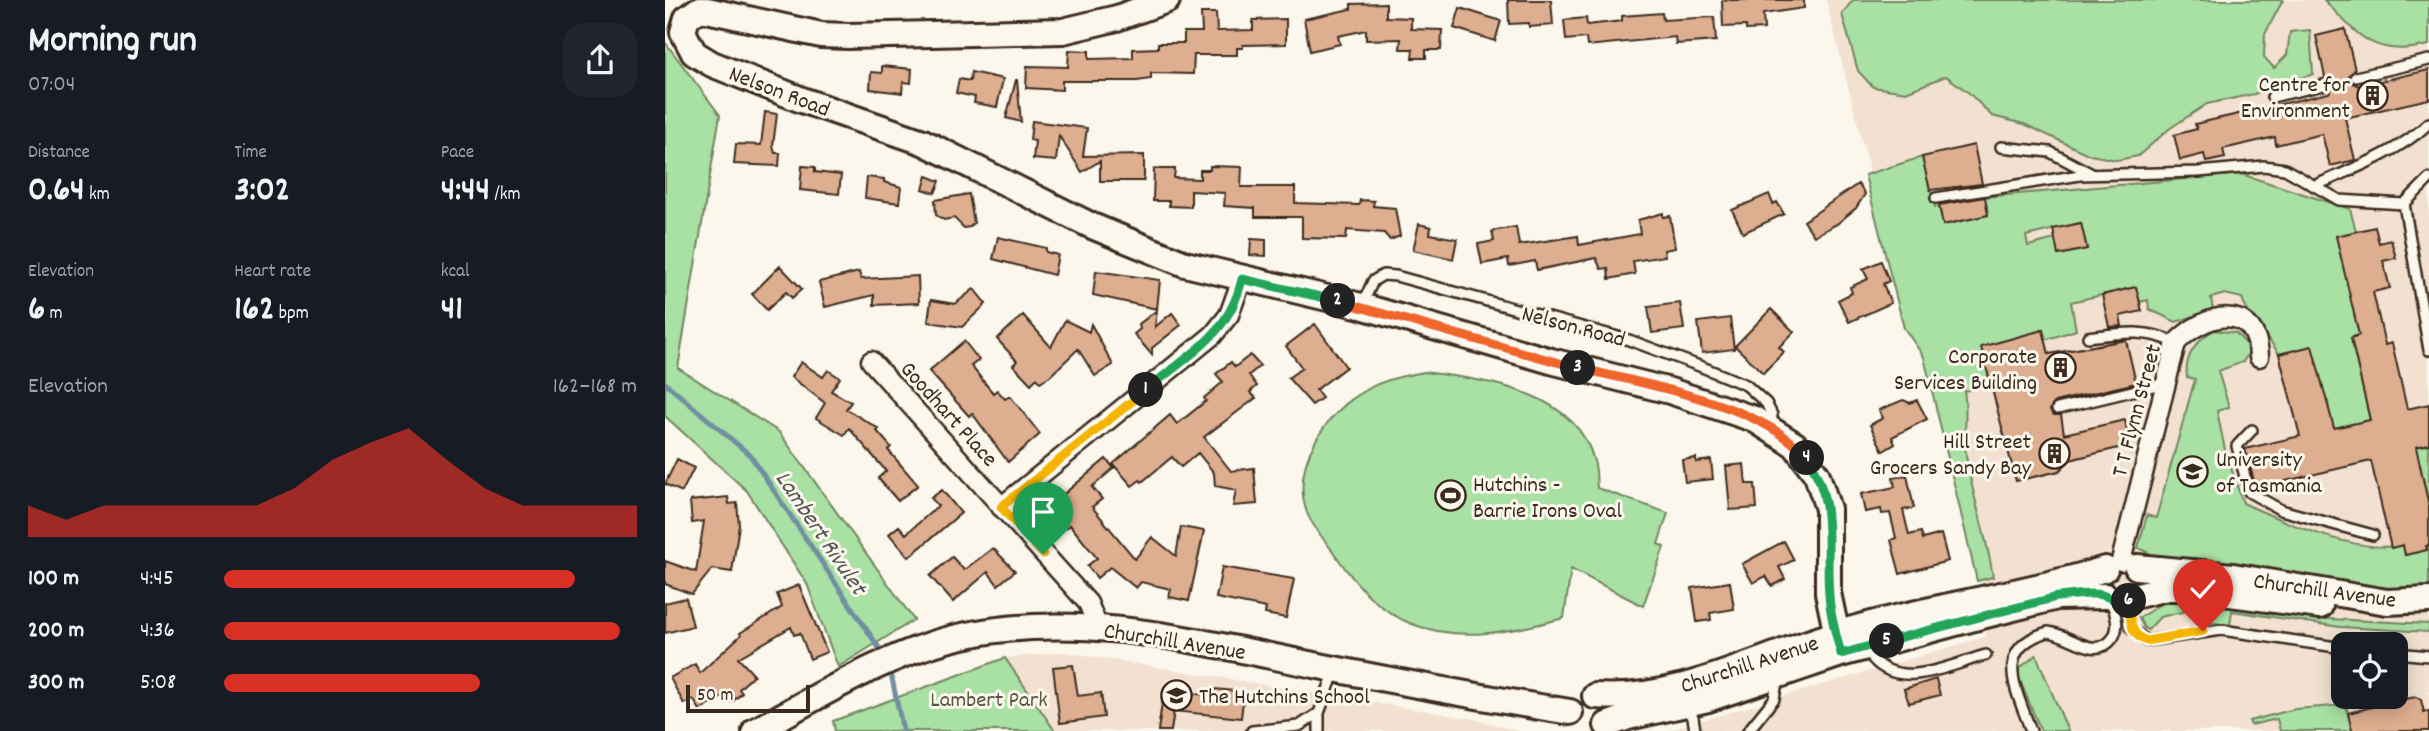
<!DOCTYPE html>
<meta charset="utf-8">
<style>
body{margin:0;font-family:Dekko,sans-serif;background:#20242c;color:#f1f3f6;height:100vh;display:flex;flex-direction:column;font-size:26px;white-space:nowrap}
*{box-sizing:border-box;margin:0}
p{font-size:23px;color:#9ea1a6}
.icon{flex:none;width:38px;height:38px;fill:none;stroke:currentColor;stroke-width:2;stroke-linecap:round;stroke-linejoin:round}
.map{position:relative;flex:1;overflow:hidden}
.drawer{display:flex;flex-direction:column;background:#171b24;width:665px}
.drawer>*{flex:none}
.buttons{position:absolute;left:1666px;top:632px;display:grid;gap:14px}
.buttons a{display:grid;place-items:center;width:77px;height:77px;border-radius:14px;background:#171b24;box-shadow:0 4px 18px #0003;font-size:35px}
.scale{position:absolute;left:21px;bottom:18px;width:124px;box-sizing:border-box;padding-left:7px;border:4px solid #3b2a1e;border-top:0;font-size:19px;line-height:24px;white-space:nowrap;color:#3b2a1e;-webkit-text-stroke:5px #fbf7ec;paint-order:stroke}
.pin{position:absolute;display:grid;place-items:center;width:60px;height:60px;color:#fff;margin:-72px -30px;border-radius:50% 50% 50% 0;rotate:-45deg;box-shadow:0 0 7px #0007}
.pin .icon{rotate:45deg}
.km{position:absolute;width:35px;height:35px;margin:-18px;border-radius:50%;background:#222;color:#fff;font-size:19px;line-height:35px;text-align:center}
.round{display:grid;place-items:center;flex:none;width:74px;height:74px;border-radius:21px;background:#20242c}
.headline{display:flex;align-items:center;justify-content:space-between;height:119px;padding:0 28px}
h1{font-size:38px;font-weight:700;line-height:52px}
.metrics{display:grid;grid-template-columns:repeat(3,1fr);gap:10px;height:119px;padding:7px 28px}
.metrics div{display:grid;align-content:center}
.metrics b{font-size:35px;font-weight:700}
.metrics small{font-size:19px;font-weight:400}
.metrics p{font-size:19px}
.chart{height:196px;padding:14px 28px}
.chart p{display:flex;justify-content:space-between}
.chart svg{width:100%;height:126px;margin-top:7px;fill:#d93025;opacity:.7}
ul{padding:0 28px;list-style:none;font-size:23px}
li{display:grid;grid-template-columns:112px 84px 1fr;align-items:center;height:52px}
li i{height:18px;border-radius:9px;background:#d93025}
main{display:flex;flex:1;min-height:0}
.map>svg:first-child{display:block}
.built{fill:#f2e1d0;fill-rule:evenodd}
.green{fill:#a9e0a4;stroke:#728561;stroke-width:2;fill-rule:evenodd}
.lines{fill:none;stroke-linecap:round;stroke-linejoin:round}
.stream{stroke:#728fa0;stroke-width:5}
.building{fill:#deae90;stroke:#3b2a1e;stroke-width:2}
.lane-casing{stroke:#3b2a1e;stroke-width:14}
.street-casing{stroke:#3b2a1e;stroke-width:23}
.secondary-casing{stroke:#3b2a1e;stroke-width:30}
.lane{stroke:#fbf7ec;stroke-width:9}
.street{stroke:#fbf7ec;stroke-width:18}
.secondary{stroke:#fbf7ec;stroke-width:24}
.split-1-casing{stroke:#fff;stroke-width:14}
.split-2-casing{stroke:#fff;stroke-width:14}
.split-3-casing{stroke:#fff;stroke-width:14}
.split-4-casing{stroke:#fff;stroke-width:14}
.split-5-casing{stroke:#fff;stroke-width:14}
.split-6-casing{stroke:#fff;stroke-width:14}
.split-7-casing{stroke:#fff;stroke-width:14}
.split-1{stroke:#f5b400;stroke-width:9}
.split-2{stroke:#22a559;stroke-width:9}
.split-3{stroke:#f0652b;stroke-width:9}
.split-4{stroke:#f0652b;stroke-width:9}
.split-5{stroke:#22a559;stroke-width:9}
.split-6{stroke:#22a559;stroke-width:9}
.split-7{stroke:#f5b400;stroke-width:9}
.labels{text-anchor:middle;stroke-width:6;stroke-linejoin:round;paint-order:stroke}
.poi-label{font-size:23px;fill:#3b2a1e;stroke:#fbf7ec;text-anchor:end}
.street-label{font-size:23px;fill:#3b2a1e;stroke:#fbf7ec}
.park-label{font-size:23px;fill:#565840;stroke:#fbf7ec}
.water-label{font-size:24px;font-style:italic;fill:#525454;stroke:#fbf7ec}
</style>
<main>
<section class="drawer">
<div class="headline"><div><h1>Morning run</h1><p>07:04</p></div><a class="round"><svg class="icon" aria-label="share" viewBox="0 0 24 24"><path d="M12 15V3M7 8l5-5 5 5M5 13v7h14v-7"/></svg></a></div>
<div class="metrics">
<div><p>Distance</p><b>0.64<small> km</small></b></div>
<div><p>Time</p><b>3:02</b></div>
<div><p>Pace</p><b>4:44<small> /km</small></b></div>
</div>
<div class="metrics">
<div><p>Elevation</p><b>6<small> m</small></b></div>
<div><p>Heart rate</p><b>162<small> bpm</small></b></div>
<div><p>kcal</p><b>41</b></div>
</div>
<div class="chart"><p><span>Elevation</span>162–168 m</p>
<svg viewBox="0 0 160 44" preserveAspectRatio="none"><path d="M0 44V33L10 38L20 33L30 33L40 33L50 33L60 33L70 27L80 17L90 11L100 6L110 17L120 27L130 33L140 33L150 33L160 33V44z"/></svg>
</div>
<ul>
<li><b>100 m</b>4:45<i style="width:85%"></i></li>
<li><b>200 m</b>4:36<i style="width:96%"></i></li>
<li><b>300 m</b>5:08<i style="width:62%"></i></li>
</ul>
</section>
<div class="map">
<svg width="1764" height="731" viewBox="0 0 1764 731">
<rect width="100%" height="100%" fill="#fbf7ec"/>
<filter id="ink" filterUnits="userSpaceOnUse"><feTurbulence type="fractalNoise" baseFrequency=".0143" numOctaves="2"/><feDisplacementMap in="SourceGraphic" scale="14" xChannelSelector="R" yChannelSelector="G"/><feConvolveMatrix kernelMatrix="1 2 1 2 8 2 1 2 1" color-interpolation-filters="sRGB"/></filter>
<g filter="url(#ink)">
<path class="built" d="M1161,0H1764V731H1001L1322,636L1307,590L1316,585L1268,356L1247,337ZM1678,644H1731V696H1678Z
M399,652L809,719L855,731H390L340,658Z"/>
<path class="green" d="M1188,0H1618L1600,34L1599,57L1609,68L1622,55L1625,32L1645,30L1648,74L1589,94L1542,104L1504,129L1473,156L1452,160L1425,155L1359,124L1327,116L1304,93L1281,76L1241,92L1208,87L1193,71L1177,14Z
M1659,0H1764V45C1709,58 1695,37 1659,0Z
M0,42L55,115L13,368L114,432L249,620L173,667L142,584L82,491L0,416Z
M1257,157L1270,207H1274L1279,225L1323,215L1319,197L1576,174L1685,209L1691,231L1694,335L1686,338L1705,420L1666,429L1663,401L1660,402L1647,347L1614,354C1602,334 1584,321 1577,298L1560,294L1546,298L1548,310L1511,322L1484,309L1483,300L1475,302L1471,287L1406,302L1411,330L1380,340L1377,330L1317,347L1326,385L1299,391C1303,412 1298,433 1301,455C1307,496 1322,536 1328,577L1312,581L1259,357L1239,328L1200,175ZM1415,223L1422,249L1394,255L1390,239L1363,246L1361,236Z
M1549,330L1571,333L1586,349L1578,362L1553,371L1564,407L1552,411L1560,450L1578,503C1619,522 1694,555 1738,545L1740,555L1762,550L1764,545V589L1721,590L1501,561L1473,548L1482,515L1491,518L1530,379L1522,377C1519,356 1532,340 1549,330Z
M759,372C819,380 911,390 929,461C932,469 931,479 932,488L1003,513L993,544L999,547L978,606L906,569L899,618C850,631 796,643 747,624C715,612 691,585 672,557C663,544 648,528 642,513C625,465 661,411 703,389C720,379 740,376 759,372Z
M1764,444V506L1755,465L1743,449Z
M1503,599L1664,619L1764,624V632L1675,627L1567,611L1565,625L1540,622L1543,606L1495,617L1483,630L1479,628L1474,618Z
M1371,655L1403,731H1376L1351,671Z
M340,658L390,731H170L168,721Z
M1681,705L1687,731H1615L1612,719L1586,725L1584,721L1630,709Z"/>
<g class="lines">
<path class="stream" d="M0,383L85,455L220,657
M225,669L238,731"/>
</g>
<path class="building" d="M843,0H886L888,25L864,27V23L844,24Z
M1057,0H1139V8L1098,14L1099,29L1081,30V26L1058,27Z
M721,3V17L746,18V29L777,30L776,50H761V58H747L748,49H735L736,39L701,40V30L673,36L675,44L645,51L639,19L686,9V4Z
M795,8L836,21L830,41L789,28Z
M536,13H551L552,31L588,30V20L621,19V44L578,45V48H572V55H529L528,74L486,73V79L472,81H397V90L361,88L362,66L403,67L404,50L424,51V59L468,58V49L493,48V43H519V32H537Z
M997,13L998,20L1049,17L1051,41L1011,44L1010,37L922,46L921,38L901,40L899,20L921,18L922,25L957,21V16Z
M1680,29L1690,70L1684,76L1686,82L1694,86L1764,70V99L1680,118L1690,160L1665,166L1657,134L1611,145L1610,137L1558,149L1560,158L1541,162L1539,154L1515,160L1509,135L1532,129L1530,124L1664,93L1669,83L1660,77L1651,36Z
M217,66L247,69L246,83L238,82L237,93L205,89L206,72L217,73Z
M306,72L338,79L332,107L309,103L310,97L291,93L294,79L305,81Z
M351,80H352L356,122L341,118Z
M100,112L112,114L108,146L110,153H115L114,166L69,164L71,144L96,145Z
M367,121L422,128L418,156L479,155V181H435V161L417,172L394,136L391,161L368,159L370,141L365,140Z
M1309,145L1317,184L1265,190L1257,157Z
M137,166L150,167V172L176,175L174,194L135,190Z
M545,166L577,167L576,187H630V203L694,205L695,200L709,201L708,206L730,208L735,236L725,240L719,233L682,230L681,239L637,238V217H590V208L559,206L560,193L526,191V207L504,206V201H488L489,169H510L509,178L535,179V170H545Z
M262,176L275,181L270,193L258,189Z
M202,177L219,179V182L236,187L234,203L200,198Z
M1193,184L1200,194L1191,208L1172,224L1149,236L1139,221Z
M304,194L309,223L305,227L299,228L289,218L279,220L271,215L270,200Z
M1104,194L1108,204L1112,202L1119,214L1078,233L1067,210Z
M1320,197L1323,215L1278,225L1274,205Z
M998,213V217L1005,216L1010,248L999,250L1000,256L968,261L970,274L944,279L943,268L936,269L931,258L872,270L870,261L844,266L843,259L817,264L813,244L829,241L827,231L851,227L854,245L913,236L914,245L975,234L973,220Z
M1416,223L1422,249L1393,255L1388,229Z
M754,224L766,227L765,234L792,239L788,259L748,250Z
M1710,227L1714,243L1726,240L1731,258L1718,261L1725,288L1708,292L1720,345L1727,343L1742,409L1764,404V444L1751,447L1764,506V545L1761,546L1762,550L1740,555L1738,545L1726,548L1706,461L1591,488L1580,449L1635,436L1614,354L1647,346L1669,428L1705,420L1686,338L1694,335L1671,236Z
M333,237L381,248V252L393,255L389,275L328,259Z
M586,239L601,240V256L585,255Z
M1216,261L1224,281L1218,284L1226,303L1184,322L1173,300L1187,293L1185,287L1203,279L1198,269Z
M115,266L137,289L127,298L121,292L102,310L87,294Z
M431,271L495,280L492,309L428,295Z
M194,272L196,279L253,276L254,303L209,305V295L160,307L154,282Z
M1471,287L1477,311L1455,316L1457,326L1444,327L1437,295Z
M309,289L321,304L297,327L263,322L266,300L290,304Z
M1015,303L1019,329L987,333L983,307Z
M1106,309L1129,332L1114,347L1119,352L1098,373L1070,346Z
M492,310L490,327L507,313L516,325L487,348V355L469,334L475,329L474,324Z
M358,315L386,347L400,320L424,332L426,324L448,365L430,376L413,349L385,376L375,382L372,378L366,384L348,365L352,361L332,339Z
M1065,318L1069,349L1037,353L1033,322Z
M650,324L681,367L651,390L657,398L647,405L623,378L637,368L621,346Z
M1378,330L1384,354L1461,340L1471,383L1390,402L1385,410L1389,415H1396L1399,434L1460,420L1465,445L1405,460L1394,471L1351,481L1316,347Z
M299,341L314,360L306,366L328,393L332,390L340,399L345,396L375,434L343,462L307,413L304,416L264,371Z
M585,355L595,366L584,375L592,386L585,392L591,398L539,437L566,471L589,468L592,504L568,506L571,490L550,486L549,473L533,453L516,467L507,457L477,482L475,480L467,486L448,464L505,415L512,424L541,401L539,398L558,382L551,374L566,362L570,367Z
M136,362L158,377L163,370L175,378L166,391L186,402L181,409L214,429L212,431L226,447L223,450L253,485L233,501L213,478L221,471L184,428L179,435L151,418L160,403L126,377Z
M1238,400L1245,403L1252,400L1262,419L1227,437L1230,444L1218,451L1205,425L1218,418L1214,410Z
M1031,458V462L1046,460L1048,479L1020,482L1017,460Z
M12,459L29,468L17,492L0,484Z
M441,459L449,468L427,487L437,499L427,507L470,559L487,537L511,556L516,527L539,531L524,601L504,597L506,589L476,582L471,588L445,567L432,578L422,566L432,558L405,525L401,528L390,515L401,507L394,498Z
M1079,464L1081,484H1090L1092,508L1065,510L1061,466Z
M1242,475L1249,508L1238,510L1244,535L1256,532L1258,539L1276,534L1283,561L1235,574L1226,540L1231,538L1225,513L1217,514L1216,509L1200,512L1196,494L1230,487L1228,478Z
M277,490L296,513L244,557L224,534L234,526L241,534L273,506L266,498Z
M63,497L64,504L72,503L74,525L67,572L47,569L27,594L0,584V561L31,572L39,521L27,523L25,501Z
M1119,541L1129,560L1114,567L1120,579L1107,586L1101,576L1088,583L1077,564Z
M328,548L350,571L333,585L323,572L288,602L265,576L287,557L299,570Z
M557,567L629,579L621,618L600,614L601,608L551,598Z
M1065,582L1069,609L1045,613L1046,620L1032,622L1027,588Z
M134,585L162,652L145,659L135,633L129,635L126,627L73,658L89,675L74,689L77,693L67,702L61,695L35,710L28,699L19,704L5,678L30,664L35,673L76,635L75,633L117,607L112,594Z
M21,598L28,626L0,633V603Z
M408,665L413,696L436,693L439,717L395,723L388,667Z
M1271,679L1275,695L1244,703L1239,689Z
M499,689L549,696L550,689L579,692L576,718L509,711L506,731H493Z
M1724,697L1740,699L1751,697L1756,700L1759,712L1764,711V731H1687L1683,713L1707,707L1706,702Z"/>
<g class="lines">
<defs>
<path id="lane" d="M1691,77L1764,60
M1607,97L1662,84
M1336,147L1385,152L1425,173
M1649,186C1688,169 1734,152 1764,123
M1271,198L1415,175L1533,172L1599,166L1620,169L1674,200L1739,204L1764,179
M1739,204L1764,350
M698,303L708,281L718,275L731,276L964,340L1037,367L1081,385L1101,403L1107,415L1106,428
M1423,337C1455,333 1481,328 1511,343
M1392,409L1500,383
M1587,430L1572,446L1584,492L1616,510L1708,535
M1464,601L1466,628L1481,641L1557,630L1678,648
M1731,653L1764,656
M1208,659C1236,691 1287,664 1321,655
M1020,709L1028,717L1030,731
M587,731L634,726L654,713
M654,731V713L670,671
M1083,731L1109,699L1113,677
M1366,731C1352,691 1326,648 1383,632C1403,633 1430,661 1447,639C1456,627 1450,613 1446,601"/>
<path id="street" d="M206,361L423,603L433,627
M336,507L548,335L564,315L577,279
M1456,561L1511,343C1539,313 1592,300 1594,357"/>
<path id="secondary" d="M502,0L452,18L398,31L183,36L156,35L42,10H33L22,18L18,32L29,53L47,64L137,100L258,142L427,226L520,264L696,306L886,361L1005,391L1089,419L1130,445L1152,475L1163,509V593L1176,654
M1472,567L1568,576L1722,602L1764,600
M1473,595L1502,588H1521L1655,606
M930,696C1013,702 1093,657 1171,634C1259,607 1352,596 1440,569
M942,725L963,717L1043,699L1176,654L1313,617L1392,597L1440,596
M90,731C156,695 228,650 302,635C419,611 535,642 649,665C734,682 819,698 905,712"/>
</defs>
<use href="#lane" class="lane-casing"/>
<use href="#street" class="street-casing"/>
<use href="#secondary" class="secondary-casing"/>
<use href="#lane" class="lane"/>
<use href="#street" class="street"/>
<use href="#secondary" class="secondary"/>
</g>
</g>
<g class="lines" filter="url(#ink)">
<defs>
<path id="split-1" d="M378,554L336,507L481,390"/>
<path id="split-2" d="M481,390C523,355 564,336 577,279L673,301"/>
<path id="split-3" d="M673,301L913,368"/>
<path id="split-4" d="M913,368C976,383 1103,405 1142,458"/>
<path id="split-5" d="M1142,458C1172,500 1160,548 1164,595C1165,616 1171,634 1176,654L1222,641"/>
<path id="split-6" d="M1222,641L1392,597C1406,596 1423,592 1437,595C1448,598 1451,603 1464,601"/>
<path id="split-7" d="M1464,601C1466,618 1463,633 1481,641L1538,631"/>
</defs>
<use href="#split-1" class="split-1-casing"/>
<use href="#split-2" class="split-2-casing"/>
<use href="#split-3" class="split-3-casing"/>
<use href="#split-4" class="split-4-casing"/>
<use href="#split-5" class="split-5-casing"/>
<use href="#split-6" class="split-6-casing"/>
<use href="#split-7" class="split-7-casing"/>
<use href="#split-1" class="split-1"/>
<use href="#split-2" class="split-2"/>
<use href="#split-3" class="split-3"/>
<use href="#split-4" class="split-4"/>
<use href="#split-5" class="split-5"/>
<use href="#split-6" class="split-6"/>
<use href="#split-7" class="split-7"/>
</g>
<defs>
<symbol id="building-ring" viewBox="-11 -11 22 22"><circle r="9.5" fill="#fbf7ec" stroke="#3b2a1e" stroke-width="1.5"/><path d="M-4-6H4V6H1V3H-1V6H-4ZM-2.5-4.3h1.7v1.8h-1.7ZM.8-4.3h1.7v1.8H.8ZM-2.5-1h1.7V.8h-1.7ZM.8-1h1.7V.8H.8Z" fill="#3b2a1e"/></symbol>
<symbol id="university-ring" viewBox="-11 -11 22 22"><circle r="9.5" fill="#fbf7ec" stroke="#3b2a1e" stroke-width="1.5"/><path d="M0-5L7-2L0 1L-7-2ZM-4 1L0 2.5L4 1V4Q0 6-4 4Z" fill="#3b2a1e"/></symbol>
<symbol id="stadium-ring" viewBox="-11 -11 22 22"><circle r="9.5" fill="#fbf7ec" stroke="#3b2a1e" stroke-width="1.5"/><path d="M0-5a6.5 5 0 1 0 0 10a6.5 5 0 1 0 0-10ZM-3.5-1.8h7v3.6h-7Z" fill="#3b2a1e"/></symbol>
<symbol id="school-ring" viewBox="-11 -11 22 22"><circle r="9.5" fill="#fbf7ec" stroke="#3b2a1e" stroke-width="1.5"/><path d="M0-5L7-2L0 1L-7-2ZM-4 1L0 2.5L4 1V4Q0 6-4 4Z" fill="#3b2a1e"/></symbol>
</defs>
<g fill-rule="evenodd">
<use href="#building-ring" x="1690" y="78" width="35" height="35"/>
<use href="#building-ring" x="1378" y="350" width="35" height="35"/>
<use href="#building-ring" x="1372" y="436" width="35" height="35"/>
<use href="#university-ring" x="1510" y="454" width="35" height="35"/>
<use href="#stadium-ring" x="768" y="478" width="35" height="35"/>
<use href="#school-ring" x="494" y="678" width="35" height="35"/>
</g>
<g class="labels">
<g class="poi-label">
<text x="1685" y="91">Centre for<tspan x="1685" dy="26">Environment</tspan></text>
<text x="1372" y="363">Corporate<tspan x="1372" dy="26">Services Building</tspan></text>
<text x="1366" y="448">Hill Street<tspan x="1366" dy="26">Grocers Sandy Bay</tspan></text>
<text x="1551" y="466" text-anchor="start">University<tspan x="1551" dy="26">of Tasmania</tspan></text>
<text x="808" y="491" text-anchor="start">Hutchins -<tspan x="808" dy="26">Barrie Irons Oval</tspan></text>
<text x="534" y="703" text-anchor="start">The Hutchins School</text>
</g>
<g class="street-label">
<text transform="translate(115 90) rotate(21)" y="8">Nelson Road</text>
<text transform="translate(909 325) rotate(15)" y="8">Nelson Road</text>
<text transform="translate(1470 410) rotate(-75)" y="8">T T Flynn Street</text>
<text transform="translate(285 413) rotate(48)" y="8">Goodhart Place</text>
<text transform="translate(1660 589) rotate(8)" y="8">Churchill Avenue</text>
<text transform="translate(510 640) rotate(9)" y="8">Churchill Avenue</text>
<text transform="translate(1084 663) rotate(-18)" y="8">Churchill Avenue</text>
</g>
<g class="park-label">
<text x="324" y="706">Lambert Park</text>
</g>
<g class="water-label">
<text transform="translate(157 532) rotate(56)" y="8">Lambert Rivulet</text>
</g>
</g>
</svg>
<div class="buttons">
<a><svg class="icon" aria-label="locate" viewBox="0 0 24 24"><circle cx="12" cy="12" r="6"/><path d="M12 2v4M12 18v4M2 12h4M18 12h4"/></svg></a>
</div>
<div class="scale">50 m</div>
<div class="pin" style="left:378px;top:554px;background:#1e9e55"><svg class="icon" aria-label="arrive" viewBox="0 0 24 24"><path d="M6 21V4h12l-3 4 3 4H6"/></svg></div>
<div class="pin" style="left:1538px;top:631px;background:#d93025"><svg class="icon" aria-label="check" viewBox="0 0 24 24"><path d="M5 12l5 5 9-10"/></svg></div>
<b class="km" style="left:481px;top:390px">1</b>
<b class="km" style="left:673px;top:301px">2</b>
<b class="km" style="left:913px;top:368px">3</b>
<b class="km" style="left:1142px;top:458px">4</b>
<b class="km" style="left:1222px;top:641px">5</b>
<b class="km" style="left:1464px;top:601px">6</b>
</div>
</main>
